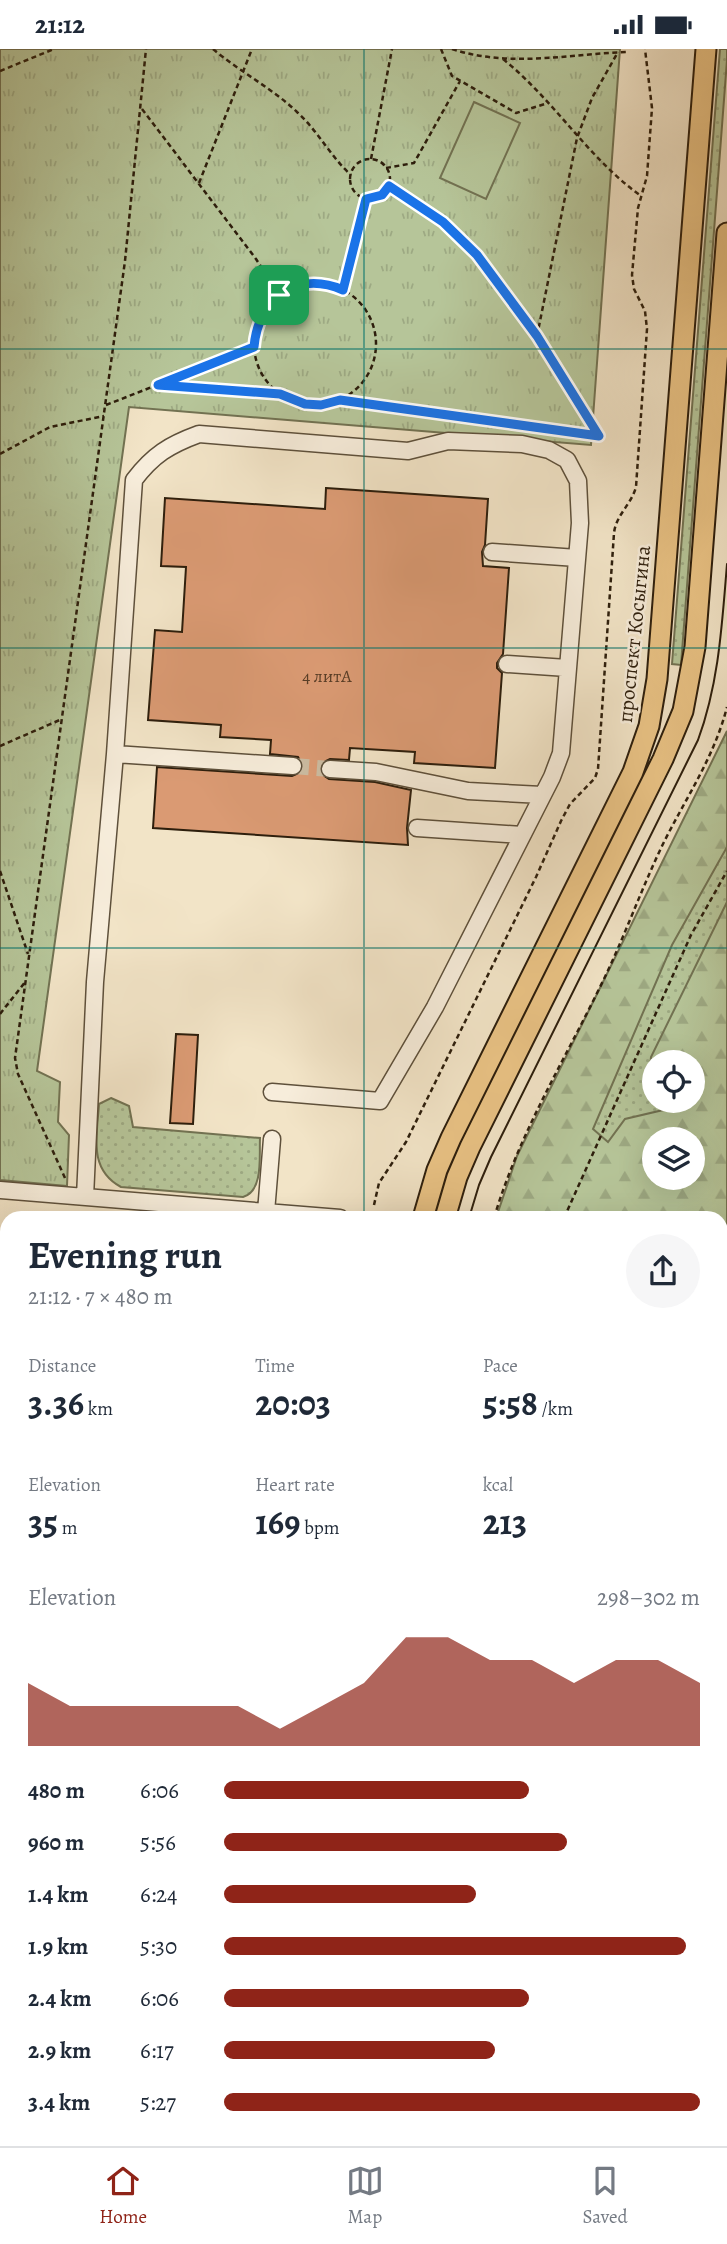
<!DOCTYPE html>
<meta charset="utf-8">
<style>
body{margin:0;font-family:Alegreya,serif;background:#f6f6f7;color:#1f2937;height:100vh;display:flex;flex-direction:column;font-size:26px;white-space:nowrap}
*{box-sizing:border-box;margin:0}
p{font-size:23px;color:#747a83}
.icon{flex:none;width:38px;height:38px;fill:none;stroke:currentColor;stroke-width:2;stroke-linecap:round;stroke-linejoin:round}
.map{position:relative;flex:1;overflow:hidden}
.panel{position:absolute;left:0px;top:1162px;width:728px;height:936px;display:flex;flex-direction:column;background:#fff;border-radius:21px 21px 0 0;box-shadow:0 7px 28px #0002}
.panel>*{flex:none}
.tools{position:absolute;left:642px;top:1001px;display:grid;gap:14px}
.tools a{display:grid;place-items:center;width:63px;height:63px;border-radius:50%;background:#fff;box-shadow:0 7px 28px #0002;font-size:35px}
.pin{position:absolute;display:grid;place-items:center;width:60px;height:60px;color:#fff;margin:-30px;border-radius:14px;box-shadow:0 4px 10px #0006}
.round{display:grid;place-items:center;flex:none;width:74px;height:74px;border-radius:37px;background:#f6f6f7}
.summary{display:flex;align-items:center;justify-content:space-between;height:119px;padding:0 28px}
h1{font-size:38px;font-weight:700;line-height:52px}
.stats{display:grid;grid-template-columns:repeat(3,1fr);gap:10px;height:119px;padding:7px 28px}
.stats div{display:grid;align-content:center}
.stats b{font-size:35px;font-weight:700}
.stats small{font-size:19px;font-weight:400}
.stats p{font-size:19px}
.chart{height:196px;padding:14px 28px}
.chart p{display:flex;justify-content:space-between}
.chart svg{width:100%;height:126px;margin-top:7px;fill:#8f2418;opacity:.7}
ul{padding:0 28px;list-style:none;font-size:23px}
li{display:grid;grid-template-columns:112px 84px 1fr;align-items:center;height:52px}
li i{height:18px;border-radius:9px;background:#8f2418}
.status{display:flex;justify-content:space-between;align-items:center;height:49px;padding:0 35px;background:#fff;direction:ltr}
.status svg{height:19px;fill:currentColor}
.dock{display:flex;justify-content:space-around;align-items:center;height:98px;border-top:2px solid #e0e1e3;background:#fff;font-size:19px;color:#747a83}
.dock a{display:grid;justify-items:center;gap:4px}
.dock .current{color:#8f2418}
.map>svg:first-child{display:block}
.grass{fill:url(#grass-dots);stroke:#727252;stroke-width:2;fill-rule:evenodd}
.forest{fill:url(#forest-firs);stroke:#727252;stroke-width:2;fill-rule:evenodd}
.park{fill:url(#park-tufts);stroke:#727252;stroke-width:2}
.pitch{fill:#b6c599;stroke:#727252;stroke-width:2}
.building{fill:#da9a73;stroke:#2d1e0c;stroke-width:2}
.lines{fill:none;stroke-linecap:round;stroke-linejoin:round}
.minor-tunnel{stroke:#cbbca2;stroke-width:16;stroke-dasharray:16 8;stroke-linecap:butt}
.major-tunnel{stroke:#cbbca2;stroke-width:19;stroke-dasharray:19 10;stroke-linecap:butt}
.minor-casing{stroke:#5e503b;stroke-width:19}
.major-casing{stroke:#2d1e0c;stroke-width:23}
.path{stroke:#2d1e0c;stroke-width:2.5;stroke-dasharray:5 3.5;stroke-linecap:butt}
.minor{stroke:#f7eddb;stroke-width:16}
.major{stroke:#e9c284;stroke-width:19}
.tram{stroke:#2d1e0c;stroke-width:2}
.rail-casing{stroke:#2d1e0c;stroke-width:7}
.rail{stroke:#f7eddb;stroke-width:4.5;stroke-dasharray:13;stroke-linecap:butt}
.route-casing{stroke:#fff;stroke-width:14}
.route{stroke:#1a73e8;stroke-width:9}
.grid{fill:none;stroke:#0f766e;stroke-width:2;stroke-opacity:0.55}
.labels{text-anchor:middle;stroke-width:5;stroke-linejoin:round;paint-order:stroke}
.number-label{font-size:18px;fill:#583d26}
.street-label{font-size:21px;fill:#2d1e0c;stroke:#f7eddb}
</style>
<div class="status"><b>21:12</b><svg viewBox="0 0 49 12"><path d="M0 12V9h3v3zM5 12V6h3v6zM10 12V3h3v9zM15 12V0h3v12zM26 1h20v11H26zM47 4h2v5h-2z"/></svg></div>
<div class="map">
<svg width="727" height="2097" viewBox="0 0 727 2097">
<defs>
<pattern id="grass-dots" width="8" height="8" patternUnits="userSpaceOnUse" patternTransform="scale(1.75)"><rect width="8" height="8" fill="#b6c599"/><path d="M2 2h.1M6 6h.1" fill="none" stroke="#9da983" stroke-width="1.8" stroke-linecap="round"/></pattern>
<pattern id="forest-firs" width="22" height="20" patternUnits="userSpaceOnUse" patternTransform="scale(1.75)"><rect width="22" height="20" fill="#b6c599"/><path d="M5 1l3.5 6h-7zM16 11l3.5 6h-7z" fill="#9da983"/></pattern>
<pattern id="park-tufts" width="24" height="20" patternUnits="userSpaceOnUse" patternTransform="scale(1.75)"><rect width="24" height="20" fill="#b6c599"/><path d="M3 7l-1-3M5 7V3M7 7l1-3M15 17l-1-3M17 17v-4M19 17l1-3" fill="none" stroke="#9da983"/></pattern>
</defs>
<rect width="100%" height="100%" fill="#f2e4c7"/>
<filter id="stains"><feTurbulence type="fractalNoise" baseFrequency=".00286" numOctaves="4"/><feColorMatrix values="0 0 0 0 .2 0 0 0 0 .09 0 0 0 0 .02 0 0 0 .5 -.17"/></filter>
<radialGradient id="worn" r=".72"><stop offset=".6" stop-color="#630" stop-opacity="0"/><stop offset="1" stop-color="#630" stop-opacity=".3"/></radialGradient>
<path class="grass" d="M720,0H727V11L681,616L672,615Z
M727,723V1415L721,1169H502ZM654,1013H693V1052H654ZM654,1090H693V1129H654Z
M111,1049L129,1057L133,1078L260,1089C259,1106 264,1142 243,1148L121,1138C88,1120 97,1087 99,1055Z
M0,1659L7,1662V1811L0,1807Z
M0,1860L7,1871V2013L0,2017Z"/>
<path class="forest" d="M727,682V798L672,896L593,1080L608,1093L625,1070L663,1061L670,1052H693V1013H654V1027H649L651,1008L727,853V1773L721,1784V1169H496L517,1107ZM654,1090H693V1129H654Z"/>
<path class="park" d="M0,0H620L591,396L129,358L37,1022L60,1033L58,1073L69,1086L67,1137L0,1131Z"/>
<path class="pitch" d="M474,53L520,74L486,150L440,129Z"/>
<path class="building" d="M326,439L488,450L485,496L482,503L483,517L509,519L503,605L497,614V619L502,624L495,719L414,714L415,703L350,699L349,711L330,710L322,714L320,724L329,730L375,733L411,741L407,779L408,796L153,779L157,718L292,727L301,723L303,717L298,708L270,705L271,691L220,688L221,676L148,671L155,581L182,583L186,518L161,517L165,449L325,460Z
M176,985L198,986L193,1075L170,1074Z"/>
<g class="lines">
<path class="minor-tunnel" d="M293,717L330,720"/>
<path class="major-tunnel" d="M537,2097L538,2091
M574,2097V2091"/>
<defs>
<path id="minor" d="M492,503L577,509
M507,615L567,619
M115,705L293,717
M330,720L376,723L468,742L542,746
M417,779L522,786
M0,1141L340,1169
M85,1148L95,933L115,705L134,431C153,406 169,396 199,385L408,402L448,392L522,395L549,401L567,411L578,432L580,474L561,704L552,728L435,958L380,1052L272,1043
M266,1163L272,1090
M0,1546L7,1549
M3,1599L7,1589
M0,2041L7,2036
M237,2091L245,2097"/>
<path id="major" d="M423,1169L437,1121L451,1089L633,723L649,677L657,630L706,0
M445,1169L457,1128L470,1098L663,710L683,662L695,598L727,184"/>
</defs>
<use href="#minor" class="minor-casing"/>
<use href="#major" class="major-casing"/>
<path class="path" d="M213,0C240,23 272,39 297,63C318,82 330,107 351,126
M441,0L452,27L516,64L548,54
M452,0C509,19 569,5 627,3
M503,10C554,51 588,109 641,147
M0,22L54,0
M142,60L256,210L279,246
M371,110L392,0
M350 130a20 20 0 1 1 40 0a20 20 0 1 1-40 0Z
M386,119L414,114L460,32
M199,134L252,0
M389,137L443,173L477,206L537,287L599,387
M254 295a61 61 0 1 1 122 0a61 61 0 1 1-122 0Z
M343,241L366,150
M537,287L577,89L592,49L618,3
M161,337L280,345
M342,351L599,387
M106,356L254,298
M0,405L50,378L104,367
M0,697L62,670
M0,822L28,905
M0,965L26,932
M65,1129L18,1025L15,1009L125,212L146,0
M374,1156L379,1134L406,1093L536,828L561,772L570,755L595,729L598,720L614,484C616,466 631,456 636,438L647,280L645,262L634,240L632,226L638,159L647,127L652,59L645,0
M494,1169C519,1085 562,1016 600,938C623,892 640,843 662,797C685,750 714,709 727,658
M564,1169L691,886L727,822
M721,1404L727,1402
M721,1606L727,1595
M721,1692H727
M0,1841L7,1851
M511,2091L515,2097
M580,2091L585,2097
M622,2097V2091"/>
<use href="#minor" class="minor"/>
<use href="#major" class="major"/>
<path class="tram" d="M469,1169L479,1136L491,1108L698,691C719,634 722,575 727,515
M615,2097V2091"/>
<defs>
<path id="rail" d="M0,1652L7,1656
M721,1849L727,1832
M721,1893L727,1868
M571,2091L576,2097
M686,2091V2097
M697,2091V2097"/>
</defs>
<use href="#rail" class="rail-casing"/>
<use href="#rail" class="rail"/>
</g>
<g class="lines">
<defs>
<path id="route" d="M389,137L443,173L477,206L537,287L599,387L340,351L321,356L305,355L280,345L158,336L254,298C258,250 296,221 343,241L366,150L382,146Z"/>
</defs>
<use href="#route" class="route-casing"/>
<use href="#route" class="route"/>
</g>
<path class="grid" d="M364,0V1169M0,300H727M0,599H727M0,899H727M0,1198H7M721,1198H727M0,1498H7M721,1498H727M0,1797H7M721,1797H727M364,2091V2097"/>
<g class="labels">
<g class="number-label">
<text x="327" y="633">4 литА</text>
</g>
<g class="street-label">
<text transform="translate(634 585) rotate(-84)" y="7">проспект Косыгина</text>
</g>
</g>
<rect width="100%" height="100%" filter="url(#stains)"/>
<rect width="100%" height="100%" fill="url(#worn)"/>
</svg>
<div class="tools">
<a><svg class="icon" aria-label="locate" viewBox="0 0 24 24"><circle cx="12" cy="12" r="6"/><path d="M12 2v4M12 18v4M2 12h4M18 12h4"/></svg></a>
<a><svg class="icon" aria-label="layers" viewBox="0 0 24 24"><path d="M12 4l9 5-9 5-9-5zM3 14l9 5 9-5"/></svg></a>
</div>
<div class="pin" style="left:279px;top:246px;background:#1e9e55"><svg class="icon" aria-label="arrive" viewBox="0 0 24 24"><path d="M6 21V4h12l-3 4 3 4H6"/></svg></div>
<section class="panel">
<div class="summary"><div><h1>Evening run</h1><p>21:12 · 7 × 480 m</p></div><a class="round"><svg class="icon" aria-label="share" viewBox="0 0 24 24"><path d="M12 15V3M7 8l5-5 5 5M5 13v7h14v-7"/></svg></a></div>
<div class="stats">
<div><p>Distance</p><b>3.36<small> km</small></b></div>
<div><p>Time</p><b>20:03</b></div>
<div><p>Pace</p><b>5:58<small> /km</small></b></div>
</div>
<div class="stats">
<div><p>Elevation</p><b>35<small> m</small></b></div>
<div><p>Heart rate</p><b>169<small> bpm</small></b></div>
<div><p>kcal</p><b>213</b></div>
</div>
<div class="chart"><p><span>Elevation</span>298–302 m</p>
<svg viewBox="0 0 160 44" preserveAspectRatio="none"><path d="M0 44V22L10 30L20 30L30 30L40 30L50 30L60 38L70 30L80 22L90 6L100 6L110 14L120 14L130 22L140 14L150 14L160 22V44z"/></svg>
</div>
<ul>
<li><b>480 m</b>6:06<i style="width:64%"></i></li>
<li><b>960 m</b>5:56<i style="width:72%"></i></li>
<li><b>1.4 km</b>6:24<i style="width:53%"></i></li>
<li><b>1.9 km</b>5:30<i style="width:97%"></i></li>
<li><b>2.4 km</b>6:06<i style="width:64%"></i></li>
<li><b>2.9 km</b>6:17<i style="width:57%"></i></li>
<li><b>3.4 km</b>5:27<i style="width:100%"></i></li>
</ul>
</section>
</div>
<nav class="dock">
<a class="current"><svg class="icon" aria-label="home" viewBox="0 0 24 24"><path d="M3 11l9-7 9 7M6 9v11h12V9"/></svg>Home</a>
<a><svg class="icon" aria-label="map" viewBox="0 0 24 24"><path d="M3 6l6-2 6 2 6-2v14l-6 2-6-2-6 2zM9 4v14M15 6v14"/></svg>Map</a>
<a><svg class="icon" aria-label="saved" viewBox="0 0 24 24"><path d="M7 4h10v16l-5-4-5 4z"/></svg>Saved</a>
</nav>
